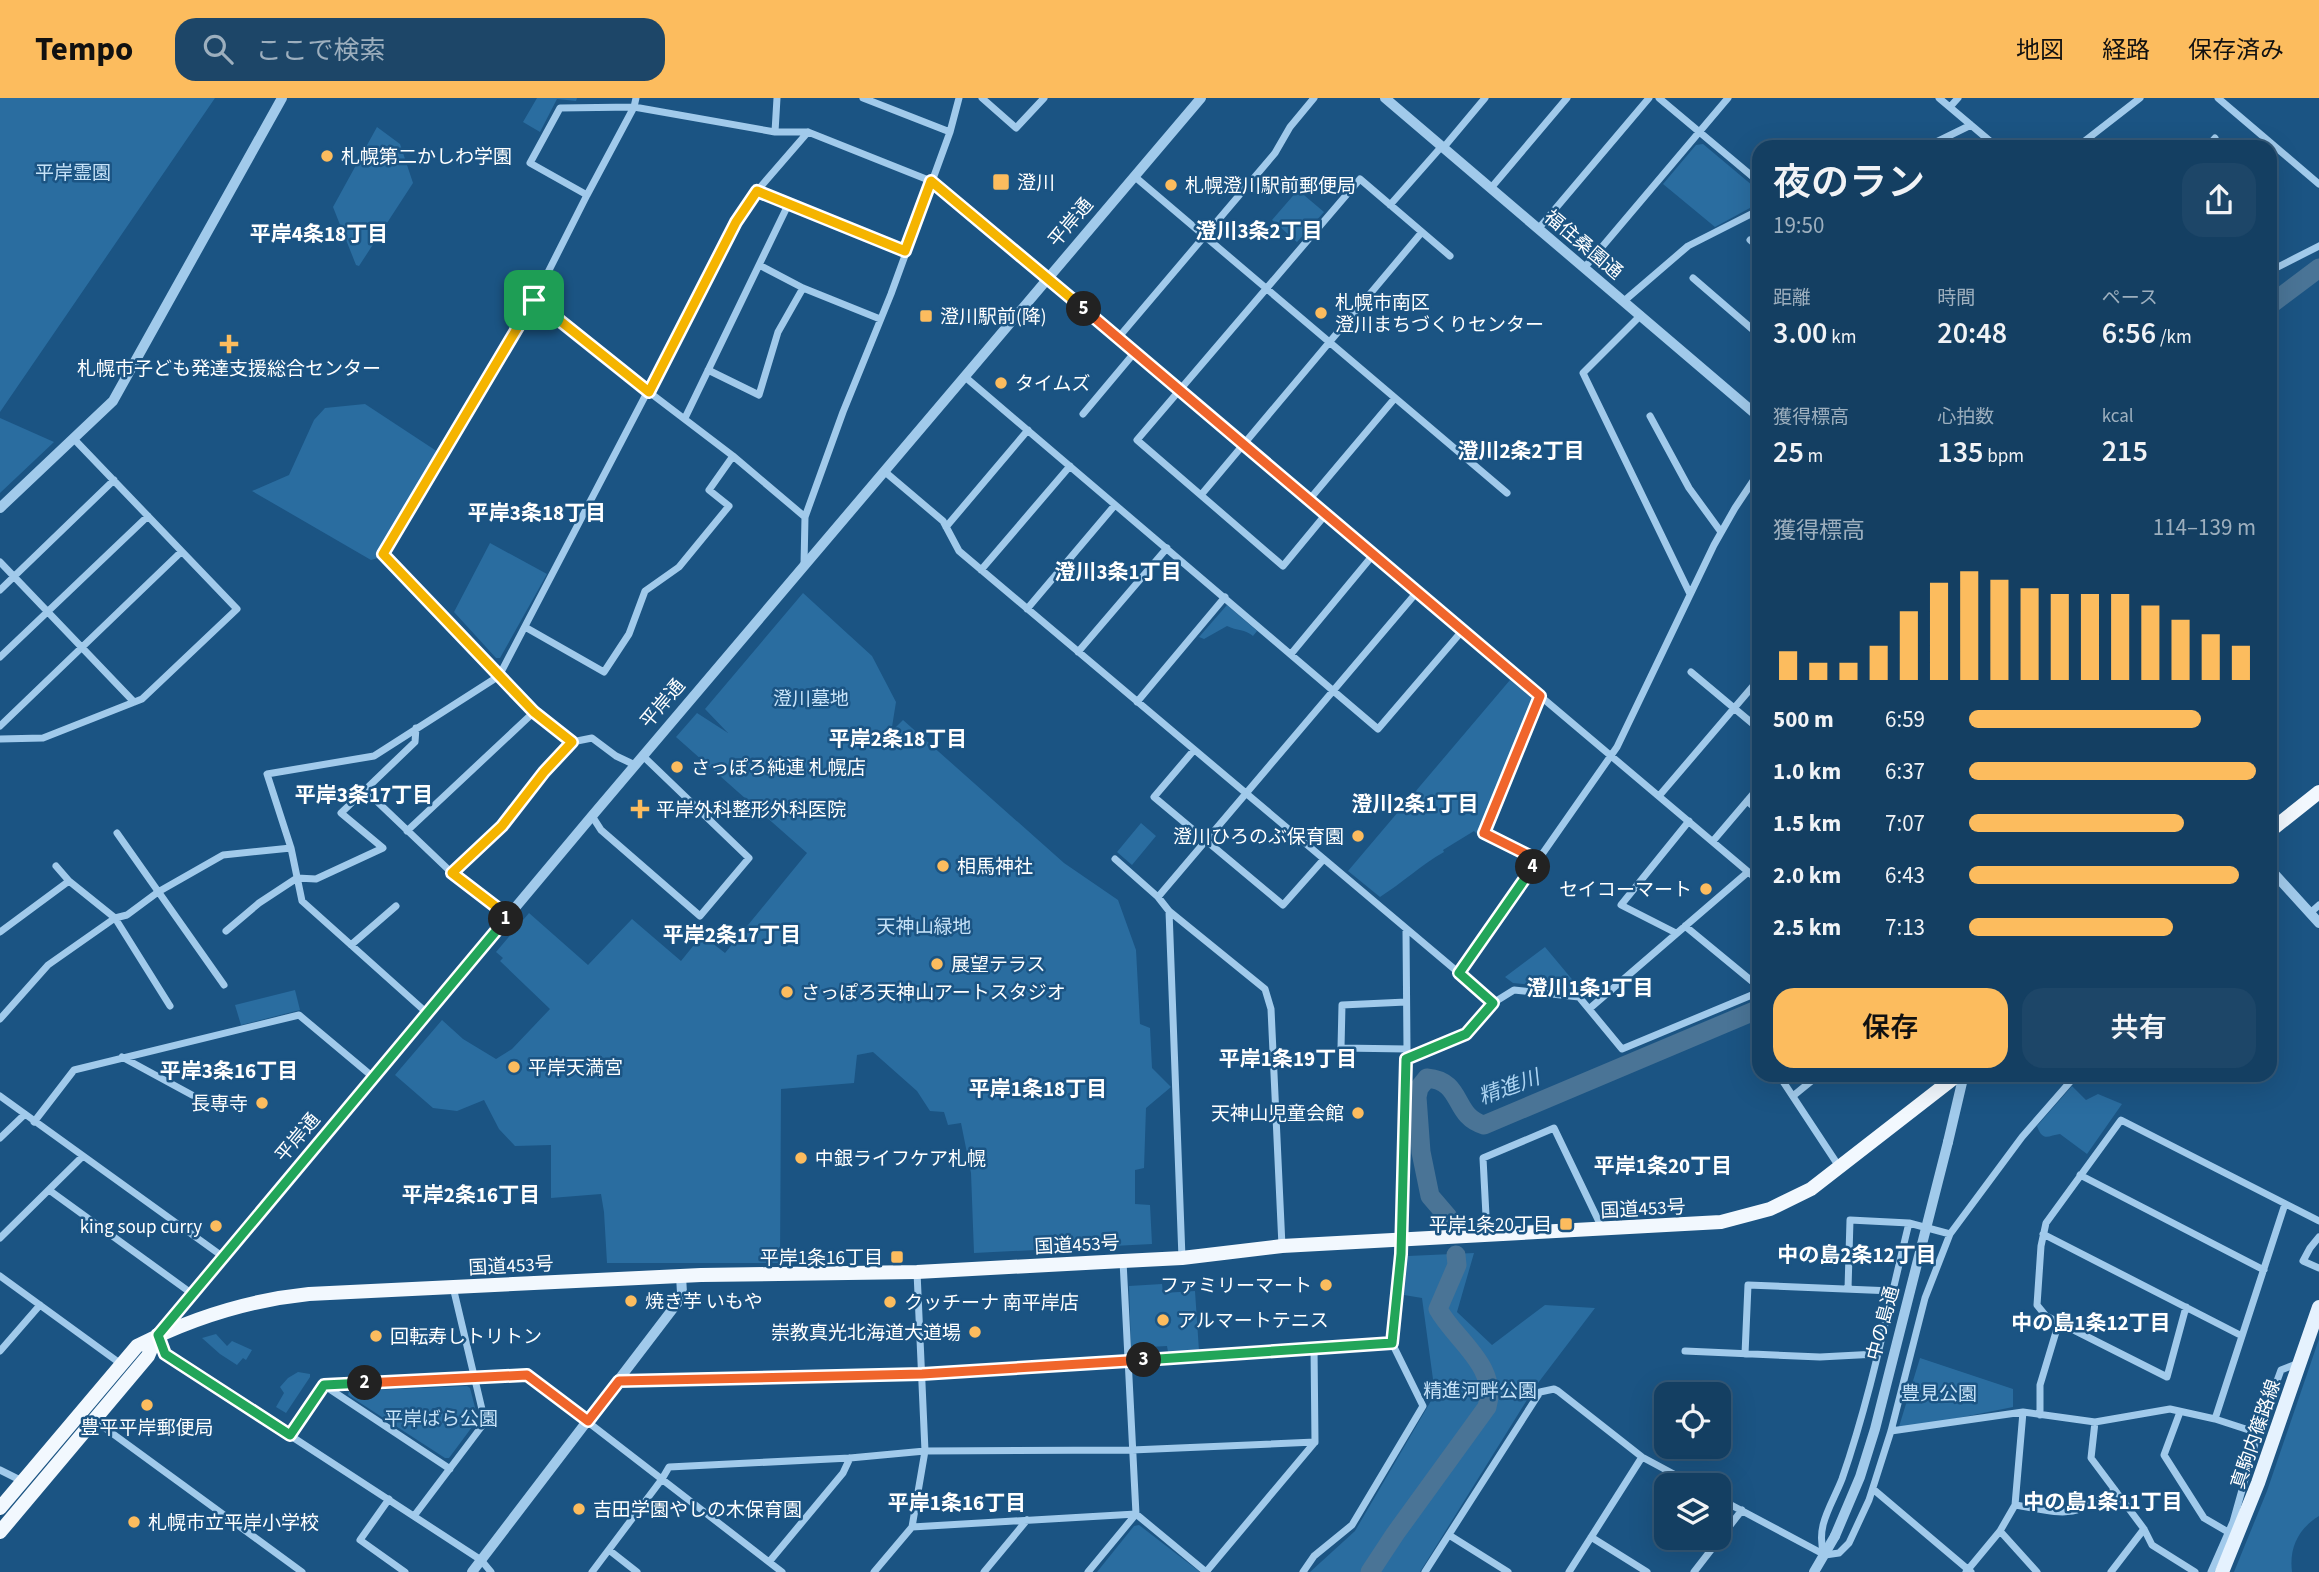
<!DOCTYPE html>
<html lang="ja">
<meta charset="utf-8">
<style>
body{margin:0;font-family:"Source Sans 3","Noto Sans JP",sans-serif;background:#1d4668;color:#f1f3f6;height:100vh;display:flex;flex-direction:column;font-size:26px;white-space:nowrap}
*{box-sizing:border-box;margin:0}
p{font-size:23px;color:#9dafbe}
.icon{flex:none;width:38px;height:38px;fill:none;stroke:currentColor;stroke-width:2;stroke-linecap:round;stroke-linejoin:round}
.map{position:relative;flex:1;overflow:hidden}
.panel{position:absolute;left:1752px;top:42px;width:525px;height:942px;display:flex;flex-direction:column;background:#143f62;border-radius:21px;box-shadow:0 7px 28px #0002,0 0 0 2px #335877}
.panel>*{flex:none}
.controls{position:absolute;left:1654px;top:1284px;display:grid;gap:14px}
.controls a{display:grid;place-items:center;width:77px;height:77px;border-radius:14px;background:#143f62;box-shadow:0 7px 28px #0002,0 0 0 2px #335877;font-size:35px}
.pin{position:absolute;display:grid;place-items:center;width:60px;height:60px;color:#fff;margin:-30px;border-radius:14px;box-shadow:0 4px 10px #0006}
.km{position:absolute;width:35px;height:35px;margin:-18px;border-radius:50%;background:#222;color:#fff;font-size:19px;line-height:35px;text-align:center}
.round{display:grid;place-items:center;flex:none;width:74px;height:74px;border-radius:21px;background:#1d4668}
.headline{display:flex;align-items:center;justify-content:space-between;height:119px;padding:0 21px}
h1{font-size:38px;font-weight:600;line-height:52px}
.stats{display:grid;grid-template-columns:repeat(3,1fr);gap:10px;height:119px;padding:7px 21px}
.stats div{display:grid;align-content:center}
.stats b{font-size:30px;font-weight:600}
.stats small{font-size:19px;font-weight:400}
.stats p{font-size:19px}
.chart{height:196px;padding:14px 21px}
.chart p{display:flex;justify-content:space-between}
.chart svg{width:100%;height:126px;margin-top:7px;stroke:#fcbc5e;stroke-width:6}
.button{display:flex;gap:14px;margin-top:auto;padding:14px 21px}
.button a{flex:1;height:80px;border-radius:21px;background:#fcbc5e;color:#111;font-size:28px;font-weight:600;line-height:80px;text-align:center}
.button a+a{background:#1d4668;color:#f1f3f6}
ul{padding:0 21px;list-style:none;font-size:23px}
li{display:grid;grid-template-columns:112px 84px 1fr;align-items:center;height:52px}
li i{height:18px;border-radius:9px;background:#fcbc5e}
header{display:flex;align-items:center;gap:42px;box-sizing:border-box;height:98px;padding:0 35px;background:#fcbc5e;color:#111}
header strong{font-size:33px}
nav{display:flex;gap:38px;margin-inline-start:auto;font-size:24px}
.search{width:490px;height:63px;background:#1d4668;display:flex;align-items:center;gap:18px;box-sizing:border-box;padding:0 24px;border-radius:21px;color:#9dafbe;font-size:26px}
.map>svg:first-child{display:block}
.green{fill:#2a6da0}
.lines{fill:none;stroke-linecap:round;stroke-linejoin:round}
.river{stroke:#4a7496;stroke-width:19}
.minor{stroke:#a1caeb;stroke-width:7}
.tertiary{stroke:#a1caeb;stroke-width:10}
.primary{stroke:#e5f2fe;stroke-width:14}
.trunk{stroke:#f2f8fe;stroke-width:14}
.tertiary-bridge{stroke:#a1caeb;stroke-width:10}
.split-1-casing{stroke:#fff;stroke-width:14}
.split-2-casing{stroke:#fff;stroke-width:14}
.split-3-casing{stroke:#fff;stroke-width:14}
.split-4-casing{stroke:#fff;stroke-width:14}
.split-5-casing{stroke:#fff;stroke-width:14}
.split-6-casing{stroke:#fff;stroke-width:14}
.split-1{stroke:#f5b400;stroke-width:9}
.split-2{stroke:#22a559;stroke-width:9}
.split-3{stroke:#f0652b;stroke-width:9}
.split-4{stroke:#22a559;stroke-width:9}
.split-5{stroke:#f0652b;stroke-width:9}
.split-6{stroke:#f5b400;stroke-width:9}
.poi-dot{fill:#fcbc5e;stroke:#1b5483;stroke-width:2.5}
.labels{text-anchor:middle;stroke-width:5;stroke-linejoin:round;paint-order:stroke}
.poi-label{font-size:19px;fill:#fff;stroke:#1b5483;text-anchor:start}
.park-label{font-size:19px;fill:#c6e2f8;stroke:#1b5483}
.street-label{font-size:19px;fill:#fff;stroke:#1b5483}
.neighbourhood-label{font-size:21px;font-weight:bold;fill:#fff;stroke:#1b5483}
.water-label{font-size:21px;font-style:italic;fill:#acd4f2;stroke:#1b5483}
</style>
<header>
<strong>Tempo</strong>
<div class="search"><svg class="icon" aria-label="search" viewBox="0 0 24 24"><circle cx="10" cy="10" r="6"/><path d="M15 15l6 6"/></svg>ここで検索</div>
<nav><a>地図</a><a>経路</a><a>保存済み</a></nav>
</header>
<div class="map">
<svg width="2319" height="1474" viewBox="0 0 2319 1474">
<rect width="100%" height="100%" fill="#1b5483"/>
<path class="green" d="M0,0H215L0,314Z
M537,0H577L576,3L557,1L540,34L523,24Z
M377,29L400,46L413,85L359,168L356,167L333,109Z
M1703,46L1759,93V105L1715,129L1663,86L1696,47Z
M1298,92L1324,114L1297,144L1272,122Z
M365,306L438,354L378,460L371,462L252,393L289,377L314,322L325,310Z
M0,320L54,344L0,395Z
M490,445L547,476L500,560H496L454,514Z
M803,495L872,558L896,604L892,629L875,650L903,622L1064,765L1118,802L1136,852L1140,926L1150,930L1152,970L1171,989L1146,1010L1144,1070L1135,1072V1106L1150,1107L1152,1146L974,1155L971,1075L961,1025L948,1027L944,1014L930,1013L917,993L873,954L857,957L854,985L781,991L780,1165H607L604,1114L601,1096L551,1100V1047L515,1048L499,1031L484,1002L457,1013L433,1010L395,977L442,922L463,941L496,961L512,951L550,911L500,863L503,860L496,854L529,815L588,867L632,821L681,863L702,837L725,855L807,755L676,639L697,615L728,635L705,611Z
M1227,507L1257,533L1253,538C1245,531 1237,533 1227,528L1204,541L1199,539Z
M1510,582L1533,601L1478,737L1474,733L1443,752L1444,754C1421,767 1402,785 1380,799L1348,773Z
M1141,725L1156,738L1132,767L1117,754Z
M1545,849L1581,892L1513,885L1505,879Z
M295,892L300,912L241,927L235,907Z
M2072,988L2086,1002L2098,996L2122,1006L2087,1056L2060,1036C2049,1037 2043,1045 2037,1028Z
M1474,1155L1457,1214L1492,1247L1545,1207L1595,1210L1535,1289L1420,1474H1310L1355,1433L1435,1296L1422,1200L1404,1197L1408,1158Z
M1162,1186L1163,1195L1195,1193L1199,1253L1168,1254L1167,1248L1131,1250L1129,1188Z
M216,1236L227,1248L232,1243L252,1252L246,1262L243,1260L237,1267L220,1256L202,1240Z
M2319,1241V1418C2298,1431 2289,1450 2292,1474H2234L2267,1393Z
M1920,1260L2013,1291V1309L1898,1332Z
M298,1274L310,1276V1279L286,1315L276,1309L284,1295L280,1289L288,1280Z
M467,1288L470,1290L478,1321L449,1360H445L348,1297L349,1293Z
M1139,1427L1200,1474H1097L1134,1428Z"/>
<g class="lines">
<path class="river" d="M2270,207L2319,170
M1448,1119L1430,1098L1421,1054L1417,999L1419,990L1427,980C1464,983 1452,1018 1484,1027L1759,911
M1370,1474L1395,1436L1487,1309C1499,1268 1455,1242 1438,1211L1457,1167L1456,1157"/>
<path class="minor" d="M863,0L950,34
M982,0L1016,30L1044,0
M1659,0L1759,84
M1939,0L1997,49
M2218,0L2319,86
M1950,9L1958,0
M775,34L777,0
M1444,49L1485,0
M1926,49L1971,27
M2077,49L2140,0
M2207,49L2215,40
M1134,78L1507,395
M1491,90L1567,0
M757,93L905,153
M587,97L530,65L560,10L634,9L775,34H808L931,83L1759,783
M1390,107L1442,48
M1539,130L1649,0
M1750,142L1759,150
M759,167L803,190L880,221
M1585,169L1728,0
M2270,173L2319,148
M1693,180L1759,237
M534,202L649,294L733,358L805,419
M1624,203L1688,148L1759,112
M1641,217L1583,275L1690,496
M1118,240L1275,55L1290,29L1314,0
M708,272L759,297L778,234L803,190
M964,278L1378,631L1462,533
M1083,316L1135,254
M1650,318L1689,390L1721,434
M685,320L788,107
M884,373L943,423L959,453L1459,875L1617,649L1714,447L1735,410L1759,374
M1201,397L1422,134
M1309,402L1395,300
M1326,416L1283,468L1137,342L1360,81L1450,158
M946,429L1028,332
M0,464L134,604
M804,467L805,419L843,314L891,196L950,34L959,0
M981,472L1070,368
M0,492L114,382
M1027,511L1115,407
M525,529L604,574L629,536L645,493L679,469L729,408L709,392L733,358
M1078,554L1167,450
M1291,556L1373,457
M0,559L148,418
M1691,574L1759,631
M1137,604L1225,499
M0,628L181,454
M416,630L415,644L365,692L452,775L508,818
M0,641L43,640L142,601L237,511L73,340
M1194,652L1154,699L1283,807L1323,762
M635,667L616,658L592,640L572,644L534,614L383,456L534,202L587,97L634,9L636,0
M1659,698L1759,581
M1747,703L1759,713
M592,718L601,732L700,818L749,760L643,658
M407,733L534,614
M117,735L224,887
M1713,743L1759,689
M1115,761L1158,799L1169,813L1265,891L1271,911L1282,1148
M1538,762L1484,735L1540,598
M56,768L69,783L115,820L170,908
M452,775L502,728L544,674L572,644
M1158,799L1417,494
M1169,813L1182,1160
M2310,815L2319,807
M1685,828L1759,889
M226,833L259,805L297,780L316,781L383,750L341,715L365,692
M0,834L69,783
M1676,835L1621,807L1689,723
M351,847L396,808
M1459,875L1493,905
M1406,904L1342,907L1341,950L1407,951
M1589,911L1748,774
M427,915L302,803L291,750L267,676L374,658L499,578L736,124L757,93L808,34
M0,921L48,867L115,820L127,817L158,794L223,757L291,750
M122,959L192,997
M1406,961L1466,936L1493,905L1514,892L1579,899L1622,951L1759,894
M1778,976L1840,1070
M0,998L222,1158
M1793,998L1820,976
M34,1024L74,972L299,917L373,979
M0,1040L24,1017
M2080,1077L2264,1172
M49,1092L191,1195
M2043,1136L2242,1238
M1487,1137L1483,1060L1554,1030L1602,1130
M2319,1139L2310,1150L2303,1163L2319,1170
M0,1140L83,1058
M0,1178L121,1266
M1848,1191L1850,1122L1909,1125L1950,1136
M2186,1209L2167,1279L2046,1218L2037,1207L2041,1148L2046,1125L2121,1022L2319,1123
M158,1238L165,1256L481,1462L491,1474
M0,1253L40,1207
M1685,1253L1820,1259L1877,1256
M1745,1256L1748,1187L1893,1193
M619,1283L922,1276L1392,1245
M325,1288L450,1371
M2180,1314L2164,1357L2204,1420L2228,1434
M2040,1317V1287L2059,1224
M2215,1321L2285,1106
M94,1322L302,1474
M2095,1324L2091,1360L2144,1431L2152,1447L2195,1474
M1891,1333L2023,1314L2095,1324L2170,1311L2215,1321L2258,1335
M290,1337L324,1287L527,1277L782,1474
M0,1372L22,1383
M1873,1391L1971,1474
M1718,1400L1825,1457L1839,1455L1849,1445L1869,1402L1891,1333L1925,1200L1950,1136L2022,1039L2077,976
M389,1401L360,1442L405,1474
M2015,1407C2064,1415 2072,1422 2115,1392
M414,1418L485,1324L453,1189
M912,1429L1136,1416L1206,1474
M2000,1433L2037,1474
M1449,1437L1508,1474
M1591,1439L1647,1474
M609,1452L637,1474
M1824,1456C1815,1428 1832,1407 1842,1381C1871,1298 1888,1210 1909,1125
M769,1464L843,1375L850,1360
M592,1474L662,1381L669,1369L850,1360L925,1353L1132,1352L1315,1344
M874,1474L912,1429L925,1353L917,1174
M984,1474L1027,1422
M1088,1474L1136,1416L1123,1163
M1206,1474L1315,1344L1314,1249
M1303,1474L1314,1458L1352,1427L1423,1308L1392,1245L1401,1156L1407,951L1406,833
M1425,1474L1540,1294L1554,1291L1558,1293L1642,1359L1696,1388
M1569,1474L1642,1359
M1694,1474L1742,1412
M1966,1474L2000,1433L2015,1407L2023,1314
M2111,1474L2144,1431
M2211,1474L2233,1424L2258,1335L2281,1272L2299,1265"/>
<path class="tertiary" d="M1385,0L1759,319
M0,410L113,303L282,0
M2270,771L2319,825
M1948,1044L1964,976
M157,1237L592,718L1201,0
M472,1474L678,1204L682,1195L681,1178
M1814,1474L1835,1438"/>
<path class="primary" d="M2222,1474L2258,1385L2319,1209"/>
<path class="trunk" d="M2270,733L2319,694
M0,1410L137,1248C190,1221 250,1202 309,1196L701,1177L917,1174L1123,1163L1182,1160L1282,1148L1721,1124L1770,1111L1811,1091L1959,976
M0,1434L148,1258L157,1237"/>
<path class="tertiary-bridge" d="M1835,1438L1860,1379L1875,1331L1948,1044"/>
</g>
<g class="lines">
<defs>
<path id="split-1" d="M506,821L508,818L452,775L502,728L544,674L572,644L534,614L383,456L534,202"/>
<path id="split-2" d="M365,1285L324,1287L290,1337L165,1256L158,1237L506,821"/>
<path id="split-3" d="M365,1285L527,1277L588,1323L619,1283L922,1276L1144,1262"/>
<path id="split-4" d="M1144,1262L1392,1245L1401,1156L1406,961L1466,936L1493,905L1459,875L1533,769"/>
<path id="split-5" d="M1084,211L1540,598L1484,735L1538,762L1533,769"/>
<path id="split-6" d="M534,202L649,294L736,124L757,93L905,153L931,83L1084,211"/>
</defs>
<use href="#split-1" class="split-1-casing"/>
<use href="#split-2" class="split-2-casing"/>
<use href="#split-3" class="split-3-casing"/>
<use href="#split-4" class="split-4-casing"/>
<use href="#split-5" class="split-5-casing"/>
<use href="#split-6" class="split-6-casing"/>
<use href="#split-1" class="split-1"/>
<use href="#split-2" class="split-2"/>
<use href="#split-3" class="split-3"/>
<use href="#split-4" class="split-4"/>
<use href="#split-5" class="split-5"/>
<use href="#split-6" class="split-6"/>
</g>
<g class="poi-dot">
<circle cx="327" cy="58" r="7"/>
<rect x="992" y="75" width="18" height="18" rx="3.5"/>
<circle cx="1171" cy="87" r="7"/>
<circle cx="1321" cy="215" r="7"/>
<rect x="919" y="211" width="14" height="14" rx="3.5"/>
<path d="M225.5 235.5h7v7h7v7h-7v7h-7v-7h-7v-7h7z"/>
<circle cx="1001" cy="285" r="7"/>
<circle cx="677" cy="669" r="7"/>
<path d="M636.5 700.5h7v7h7v7h-7v7h-7v-7h-7v-7h7z"/>
<circle cx="1358" cy="738" r="7"/>
<circle cx="943" cy="768" r="7"/>
<circle cx="1706" cy="791" r="7"/>
<circle cx="937" cy="866" r="7"/>
<circle cx="787" cy="894" r="7"/>
<circle cx="514" cy="969" r="7"/>
<circle cx="262" cy="1005" r="7"/>
<circle cx="1358" cy="1015" r="7"/>
<circle cx="801" cy="1060" r="7"/>
<rect x="1559" y="1119" width="14" height="14" rx="3.5"/>
<circle cx="216" cy="1128" r="7"/>
<rect x="890" y="1152" width="14" height="14" rx="3.5"/>
<circle cx="1326" cy="1187" r="7"/>
<circle cx="631" cy="1203" r="7"/>
<circle cx="890" cy="1204" r="7"/>
<circle cx="1163" cy="1222" r="7"/>
<circle cx="975" cy="1234" r="7"/>
<circle cx="376" cy="1238" r="7"/>
<circle cx="147" cy="1307" r="7"/>
<circle cx="579" cy="1411" r="7"/>
<circle cx="134" cy="1424" r="7"/>
</g>
<g class="labels">
<g class="poi-label">
<text x="341" y="65">札幌第二かしわ学園</text>
<text x="1017" y="91">澄川</text>
<text x="1185" y="94">札幌澄川駅前郵便局</text>
<text x="1335" y="211">札幌市南区<tspan x="1335" dy="22">澄川まちづくりセンター</tspan></text>
<text x="940" y="225">澄川駅前(降)</text>
<text x="229" y="277" text-anchor="middle">札幌市子ども発達支援総合センター</text>
<text x="1015" y="292">タイムズ</text>
<text x="691" y="676">さっぽろ純連 札幌店</text>
<text x="656" y="718">平岸外科整形外科医院</text>
<text x="1344" y="745" text-anchor="end">澄川ひろのぶ保育園</text>
<text x="957" y="775">相馬神社</text>
<text x="1692" y="798" text-anchor="end">セイコーマート</text>
<text x="951" y="873">展望テラス</text>
<text x="801" y="901">さっぽろ天神山アートスタジオ</text>
<text x="528" y="976">平岸天満宮</text>
<text x="248" y="1012" text-anchor="end">長専寺</text>
<text x="1344" y="1022" text-anchor="end">天神山児童会館</text>
<text x="815" y="1067">中銀ライフケア札幌</text>
<text x="1552" y="1133" text-anchor="end">平岸1条20丁目</text>
<text x="202" y="1135" text-anchor="end">king soup curry</text>
<text x="883" y="1166" text-anchor="end">平岸1条16丁目</text>
<text x="1312" y="1194" text-anchor="end">ファミリーマート</text>
<text x="645" y="1210">焼き芋 いもや</text>
<text x="904" y="1211">クッチーナ 南平岸店</text>
<text x="1177" y="1229">アルマートテニス</text>
<text x="961" y="1241" text-anchor="end">崇教真光北海道大道場</text>
<text x="390" y="1245">回転寿しトリトン</text>
<text x="147" y="1336" text-anchor="middle">豊平平岸郵便局</text>
<text x="593" y="1418">吉田学園やしの木保育園</text>
<text x="148" y="1431">札幌市立平岸小学校</text>
</g>
<g class="park-label">
<text x="73" y="81">平岸霊園</text>
<text x="811" y="607">澄川墓地</text>
<text x="924" y="835">天神山緑地</text>
<text x="1480" y="1299">精進河畔公園</text>
<text x="1939" y="1302">豊見公園</text>
<text x="441" y="1327">平岸ばら公園</text>
</g>
<g class="street-label">
<text transform="translate(1070 124) rotate(-50)" y="7">平岸通</text>
<text transform="translate(1584 146) rotate(40)" y="7">福住桑園通</text>
<text transform="translate(662 605) rotate(-50)" y="7">平岸通</text>
<text transform="translate(297 1039) rotate(-50)" y="7">平岸通</text>
<text transform="translate(1643 1110) rotate(-3)" y="7">国道453号</text>
<text transform="translate(1077 1146) rotate(-3)" y="7">国道453号</text>
<text transform="translate(511 1167) rotate(-3)" y="7">国道453号</text>
<text transform="translate(1882 1225) rotate(-75)" y="7">中の島通</text>
<text transform="translate(2255 1336) rotate(-71)" y="7">真駒内篠路線</text>
</g>
<g class="neighbourhood-label">
<text x="1259" y="140">澄川3条2丁目</text>
<text x="319" y="143">平岸4条18丁目</text>
<text x="1521" y="360">澄川2条2丁目</text>
<text x="537" y="422">平岸3条18丁目</text>
<text x="1118" y="481">澄川3条1丁目</text>
<text x="898" y="648">平岸2条18丁目</text>
<text x="364" y="704">平岸3条17丁目</text>
<text x="1415" y="713">澄川2条1丁目</text>
<text x="732" y="844">平岸2条17丁目</text>
<text x="1590" y="897">澄川1条1丁目</text>
<text x="1288" y="968">平岸1条19丁目</text>
<text x="229" y="980">平岸3条16丁目</text>
<text x="1038" y="998">平岸1条18丁目</text>
<text x="1663" y="1075">平岸1条20丁目</text>
<text x="471" y="1104">平岸2条16丁目</text>
<text x="1857" y="1164">中の島2条12丁目</text>
<text x="2091" y="1232">中の島1条12丁目</text>
<text x="2103" y="1411">中の島1条11丁目</text>
<text x="957" y="1412">平岸1条16丁目</text>
</g>
<g class="water-label">
<text transform="translate(1509 989) rotate(-20)" y="7">精進川</text>
</g>
</g>
</svg>
<div class="controls">
<a><svg class="icon" aria-label="locate" viewBox="0 0 24 24"><circle cx="12" cy="12" r="6"/><path d="M12 2v4M12 18v4M2 12h4M18 12h4"/></svg></a>
<a><svg class="icon" aria-label="layers" viewBox="0 0 24 24"><path d="M12 4l9 5-9 5-9-5zM3 14l9 5 9-5"/></svg></a>
</div>
<div class="pin" style="left:534px;top:202px;background:#1e9e55"><svg class="icon" aria-label="arrive" viewBox="0 0 24 24"><path d="M6 21V4h12l-3 4 3 4H6"/></svg></div>
<b class="km" style="left:506px;top:821px">1</b>
<b class="km" style="left:365px;top:1285px">2</b>
<b class="km" style="left:1144px;top:1262px">3</b>
<b class="km" style="left:1533px;top:769px">4</b>
<b class="km" style="left:1084px;top:211px">5</b>
<section class="panel">
<div class="headline"><div><h1>夜のラン</h1><p>19:50</p></div><a class="round"><svg class="icon" aria-label="share" viewBox="0 0 24 24"><path d="M12 15V3M7 8l5-5 5 5M5 13v7h14v-7"/></svg></a></div>
<div class="stats">
<div><p>距離</p><b>3.00<small> km</small></b></div>
<div><p>時間</p><b>20:48</b></div>
<div><p>ペース</p><b>6:56<small> /km</small></b></div>
</div>
<div class="stats">
<div><p>獲得標高</p><b>25<small> m</small></b></div>
<div><p>心拍数</p><b>135<small> bpm</small></b></div>
<div><p>kcal</p><b>215</b></div>
</div>
<div class="chart"><p><span>獲得標高</span>114–139 m</p>
<svg viewBox="0 0 160 44" preserveAspectRatio="none"><path d="M5 44V34M15 44V38M25 44V38M35 44V32M45 44V20M55 44V10M65 44V6M75 44V9M85 44V12M95 44V14M105 44V14M115 44V14M125 44V18M135 44V23M145 44V28M155 44V32"/></svg>
</div>
<ul>
<li><b>500 m</b>6:59<i style="width:81%"></i></li>
<li><b>1.0 km</b>6:37<i style="width:100%"></i></li>
<li><b>1.5 km</b>7:07<i style="width:75%"></i></li>
<li><b>2.0 km</b>6:43<i style="width:94%"></i></li>
<li><b>2.5 km</b>7:13<i style="width:71%"></i></li>
</ul>
<div class="button"><a>保存</a><a>共有</a></div>
</section>
</div>
